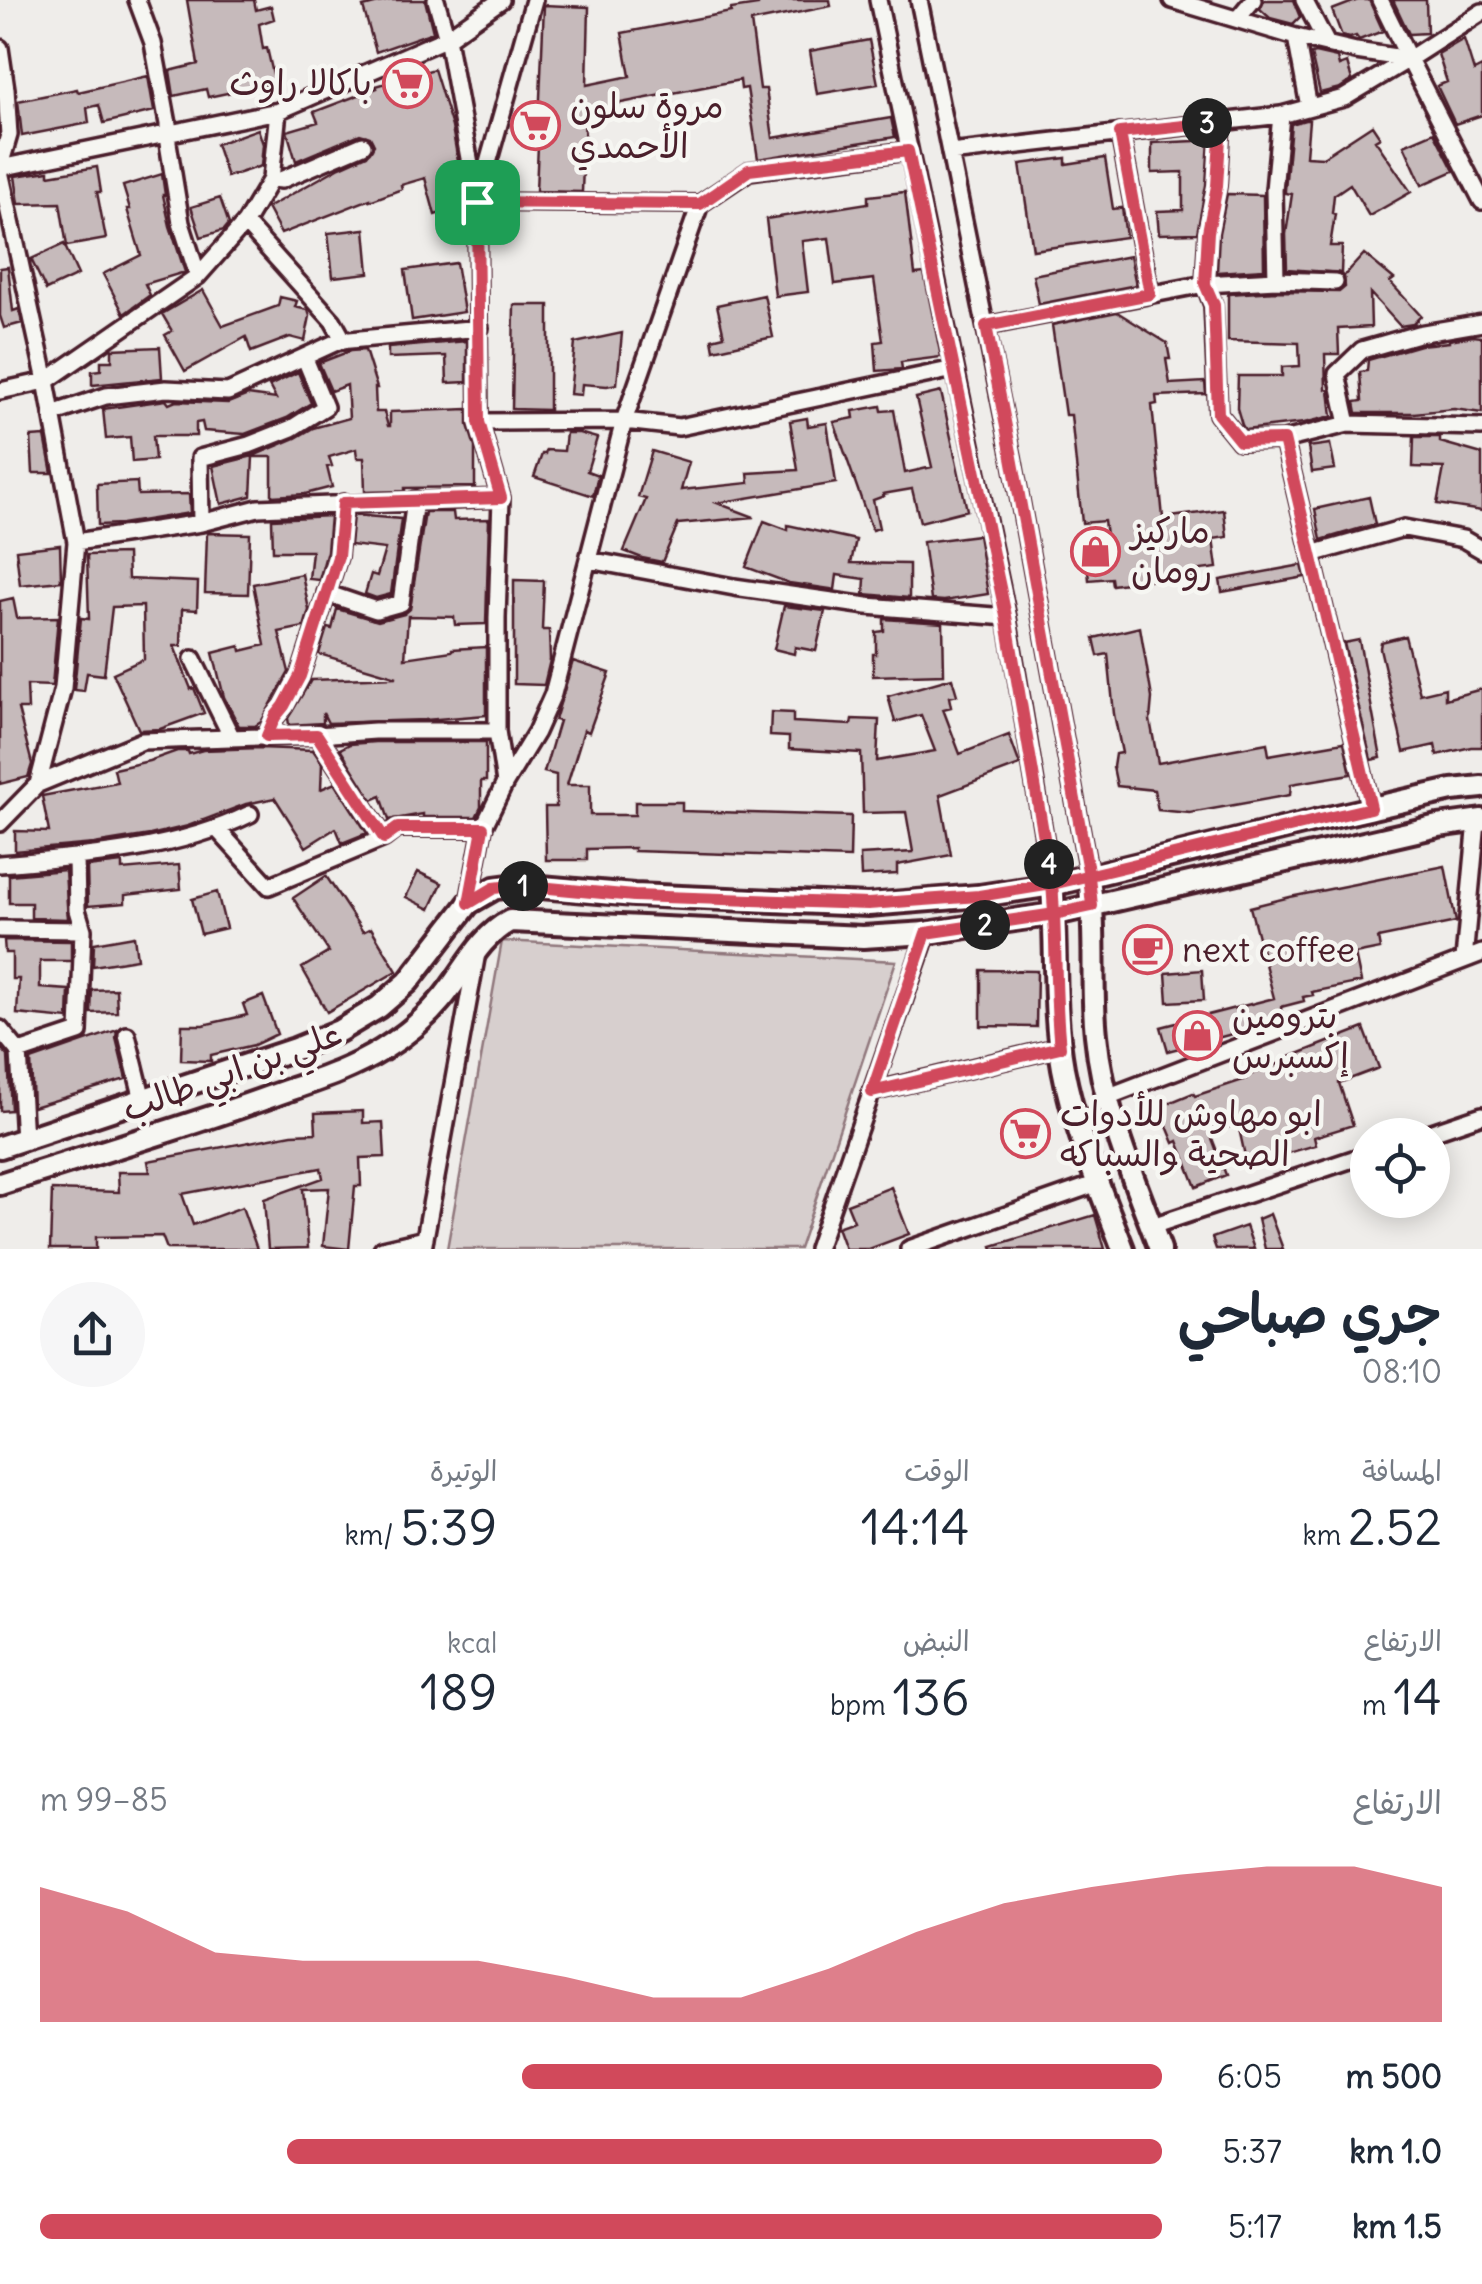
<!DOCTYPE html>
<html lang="ar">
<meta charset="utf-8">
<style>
body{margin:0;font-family:Delius,"Playpen Sans Arabic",sans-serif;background:#f6f6f7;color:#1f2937;direction:rtl;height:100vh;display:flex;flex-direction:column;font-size:38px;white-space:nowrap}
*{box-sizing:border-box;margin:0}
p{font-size:32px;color:#747a83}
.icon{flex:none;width:55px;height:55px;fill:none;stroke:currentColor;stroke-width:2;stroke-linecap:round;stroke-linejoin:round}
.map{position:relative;height:1249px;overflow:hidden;direction:ltr}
.side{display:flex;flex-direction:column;background:#fff;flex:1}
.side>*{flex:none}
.fabs{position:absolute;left:1350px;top:1118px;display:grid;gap:20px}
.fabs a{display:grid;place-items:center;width:100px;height:100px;border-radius:50%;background:#fff;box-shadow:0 5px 25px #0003;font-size:50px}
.pin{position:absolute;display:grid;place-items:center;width:85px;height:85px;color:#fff;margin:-42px;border-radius:20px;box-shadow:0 5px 15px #0006}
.km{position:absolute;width:50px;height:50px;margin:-25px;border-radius:50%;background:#222;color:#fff;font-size:28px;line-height:50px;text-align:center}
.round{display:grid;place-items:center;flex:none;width:105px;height:105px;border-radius:52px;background:#f6f6f7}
.headline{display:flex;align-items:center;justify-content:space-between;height:170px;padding:0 40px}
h1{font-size:55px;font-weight:600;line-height:75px}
.stats{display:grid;grid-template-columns:repeat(3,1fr);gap:15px;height:170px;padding:10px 40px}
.stats div{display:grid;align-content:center}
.stats b{font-size:50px;font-weight:600}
.stats small{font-size:28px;font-weight:400}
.stats p{font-size:28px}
.chart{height:280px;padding:20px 40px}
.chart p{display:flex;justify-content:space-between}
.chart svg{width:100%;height:180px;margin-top:10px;fill:#d1495b;opacity:.7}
ul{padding:0 40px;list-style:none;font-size:32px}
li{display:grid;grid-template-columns:160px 120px 1fr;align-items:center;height:75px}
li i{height:25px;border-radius:12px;background:#d1495b}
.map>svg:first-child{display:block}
.green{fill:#d7cfce;stroke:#90777c;stroke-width:2.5}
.building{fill:#c6babb;stroke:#4a1f2b;stroke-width:2.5}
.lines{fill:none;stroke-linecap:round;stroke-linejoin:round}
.minor-casing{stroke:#4a1f2b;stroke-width:22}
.major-casing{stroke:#4a1f2b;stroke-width:28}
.minor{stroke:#f6f6f2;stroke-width:15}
.major{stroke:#f6f6f2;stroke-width:20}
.route-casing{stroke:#fff;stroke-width:20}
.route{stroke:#d1495b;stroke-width:12}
.labels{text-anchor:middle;stroke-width:9;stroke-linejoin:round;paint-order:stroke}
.poi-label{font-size:35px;fill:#4a1f2b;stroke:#f6f6f2;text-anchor:start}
.street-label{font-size:35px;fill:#4a1f2b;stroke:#f6f6f2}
</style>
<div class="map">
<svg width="1482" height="1249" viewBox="0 0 1482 1249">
<rect width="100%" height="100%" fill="#efedea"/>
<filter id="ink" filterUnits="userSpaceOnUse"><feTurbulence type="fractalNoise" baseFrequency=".01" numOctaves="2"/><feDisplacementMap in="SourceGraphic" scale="20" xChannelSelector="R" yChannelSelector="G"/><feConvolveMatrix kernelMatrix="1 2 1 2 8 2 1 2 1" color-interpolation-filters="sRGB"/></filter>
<g filter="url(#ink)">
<path class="green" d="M502,941L896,961L799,1249H447Z"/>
<path class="building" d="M187,0H254L256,10L271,6L274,19L259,24L263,49L267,48L275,83L208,97L206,89L174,96L170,71L198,64Z
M390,0H425L433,32L376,52L363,7Z
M768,0H830L831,6L751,22L760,89H766L773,138L891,118L895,137L758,159L747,88L741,89L740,80L616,104L617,107L585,114L582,192L536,191L544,5L589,7L587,85L630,76L622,33L731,12V9L758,5V2Z
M1264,0H1293L1300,17L1293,24L1270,18L1260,9Z
M1358,0H1369L1383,31L1359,40L1356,36L1350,38L1342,36L1332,10Z
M1393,0H1426L1427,33L1409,34Z
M1464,39L1474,71L1482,67V115L1455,124L1437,86L1447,82L1438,54Z
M869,40L878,84L817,94L810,51Z
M1315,53L1337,58L1339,66L1347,63L1352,80L1340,88L1320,93L1311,54Z
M434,69L452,127L459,167L453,169L466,220V235L448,240L441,213L435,215L425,178L401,185L402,189L370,201V199L281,234L267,208L340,167L367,155L374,145L370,137L360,134L296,161L287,131L318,122L314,112L377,88L376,86Z
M148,76L154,111L104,123L99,105L87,108L89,123L22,136L18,101L77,89L78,92Z
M1305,120H1309L1306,156L1323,157L1372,125L1380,137L1375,140L1411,192L1369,216L1350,184L1334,195L1332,213L1335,214L1330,246H1342L1341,273L1287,269L1286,234L1292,194L1285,193V190L1291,124Z
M258,129L263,144L261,166L227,177L216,144Z
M1434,132L1454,171L1422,185L1404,145Z
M1195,139L1209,140L1206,185L1197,233L1159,234L1157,211L1183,210V172L1152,173V143L1195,141Z
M1066,158V164L1105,158L1113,209L1122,208L1126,237L1033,250L1020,164Z
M97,167L101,192H97L106,239L67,246L60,203L19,204L15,176L49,171V175Z
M162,174L165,195H163L170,226L185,272L145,284L150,295L124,314L103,274L141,255L127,209H130L123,186Z
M905,192L915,274L924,273L941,357L901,362L902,369L877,371L875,342L883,341L874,279L835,284L829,238L802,241L808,292L775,296L766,219L868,203V196Z
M1227,194L1263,195L1264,269L1217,272L1219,233Z
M220,198L229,224L224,230L201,237L191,207Z
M365,229L369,273L333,277L328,233Z
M64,244L78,275L46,290L31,259Z
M1364,254L1394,279L1390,282L1421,316L1413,324L1400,326L1370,293L1371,327L1338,329L1339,354H1325L1326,389L1329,390L1332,416L1304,423L1245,430L1242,425L1237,408L1238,376H1282V367L1300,366L1299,343L1228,341V294L1276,291L1339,292L1345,287L1344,276Z
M1130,256L1136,285L1039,304L1033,275Z
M456,263L464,312L412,320L405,270Z
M8,267L13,311L19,309L22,323L4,328L0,316V268Z
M203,290L223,326L278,306L280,297L297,301L295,307L308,310L310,316L305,341L290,337L251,352L246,337L185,371L165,335L172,331L162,314Z
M764,295L773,337L714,350L712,339L724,336L717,305Z
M514,305H549V410L512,409Z
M1117,312L1167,343L1170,359H1166L1170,384L1205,382L1206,394L1156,396L1157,404L1152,405L1163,518L1224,510L1227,537L1213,539L1217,568L1193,571L1194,578L1162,582V578L1112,585L1111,578L1089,580L1086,553L1108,550L1104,521L1082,523L1071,415H1065L1052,325Z
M622,333L617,384L607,386L582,384L581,395L570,394L575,343Z
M1473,336L1482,337V413L1454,409L1414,413H1357L1355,402L1362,401L1360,372L1367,371L1368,360L1420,345L1449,342V340Z
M467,341V382L447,383L446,356L388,358V348Z
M160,347L162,378L92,385V371L101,370V361H112V349Z
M365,350L377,388H375L376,412H384L388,426H390V412L468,409V425L475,447V487L405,488V491L365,492L364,458H357L356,449L329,457L332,466L327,467L332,487L305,494L289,495L272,496V457H253L251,496L221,504L213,466L253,456L296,438L313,428L349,418L347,385L331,391L319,363L350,351Z
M298,372L311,403L287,418L245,434L204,431L202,422L196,423V436H153L155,460L132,462L130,437L106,439L103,409L166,400L169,404L176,401L228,403L248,395L276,399L269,386Z
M941,392L967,510L920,522L912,489L883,494L884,496L873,500L879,528L872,530L834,422L854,418L853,411L881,406L882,411L894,410L905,473L932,467L916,398Z
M807,418L808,426L827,423L836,483L717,503L754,517L678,524L662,562L642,558L624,551L646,499L638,497L652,451L689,462L681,490L749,483L748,473L798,470L790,421Z
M566,433H579L597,438L587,471L598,475L593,496L534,477L542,454H545L546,450L564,451Z
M45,436L52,473H33L31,437Z
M1414,437H1440V442L1482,454V511L1437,504L1444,468L1413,467Z
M1330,444L1335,469L1312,472L1308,447Z
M137,482L138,495L189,494L190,513L121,524L98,525L97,484Z
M1369,497L1375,524L1321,540L1315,509Z
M425,512H453L454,520L489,519L486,624L455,625L454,617L408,616L405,658L452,651V649L486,647V715L425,720L328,723L323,713V723L289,725L288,718L311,680L397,677L319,654L327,628L332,629L337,609L378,621L404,614L410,609Z
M353,515L401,519L391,594L376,598L365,594L371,574L377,576L385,549L350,545Z
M330,516L327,551L319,580L309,579L312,551H273L272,519Z
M764,521L788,530V525L856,540L851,563L909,564V598L864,594L865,579L837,575L835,590L830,589L789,583L746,567Z
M207,533L250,534L248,594L205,593Z
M978,535L988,594L944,601L931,600L923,542Z
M60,545L61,581L20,585L16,550Z
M127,554L128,579L198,582L197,610L182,609L181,646H174L191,689L194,688L204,713L160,729L139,730L113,673L144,659L143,606L112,607L104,675L87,673L84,691L74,690L81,618L89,619L87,555Z
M1302,565L1305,577L1222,592L1220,580Z
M302,574L309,610L304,627L279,632L289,672L261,722L255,726H239L224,697L213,653L240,646L241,651L265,645L253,584Z
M514,580L544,581L542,630H549L550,660L544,685L514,684Z
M13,598L17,618L58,617L52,686L27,685L28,709H18L32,764L28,777L0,784V601Z
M784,606L825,611L816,651L795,647L794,654L774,649Z
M884,619L943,623L944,674L873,676V654H876V632L884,631Z
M1140,627L1152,698L1150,720L1158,763L1267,743L1269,755L1344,742L1351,774L1291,784L1290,795L1190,813L1158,810L1154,790L1117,786L1113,767L1115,754L1122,753L1114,714L1108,654L1098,656L1094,638Z
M1405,636L1420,694L1445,688V699L1482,689V747H1471L1437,755L1435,745L1404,752L1380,648L1381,642Z
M1359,640L1381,758L1371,760L1344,643Z
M573,661L610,673L589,732L584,730L567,785H590V815H635V802H682V811L851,816L850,858L634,851V848L587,849V860H546L545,807H556V775L544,772L559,721L555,720Z
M952,678L957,695L949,697L951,707L943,709L960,754L1009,735L1020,765L940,795L951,855L897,865V874L861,876L860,855L913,852L906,812L863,813L861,753L789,749V737L770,736L771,712L793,713V722L851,725L852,719L879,720L877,761L935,751L921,715L895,722L888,696Z
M375,742H486V781H481V807L476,817H423V814L389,820L381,796L372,800L340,749L350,744Z
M260,748L313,750L322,763L321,789L335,783L367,833L342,843L336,828L306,847L275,798L246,804L188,826L150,835L94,844L15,851V831L49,832L42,796L117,782L114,769L149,761L177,751H188L189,754L203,750Z
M122,863V870L179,865L181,889L125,895V903L88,906L87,867Z
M1445,866L1456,922L1378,938L1380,949L1355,954L1361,982L1312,992L1313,995L1303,997L1304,1001L1281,1007L1283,1017L1255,1028L1168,1051L1161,1027L1274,998L1250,907L1290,897Z
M65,870L68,919L31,918V903H9V875Z
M418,872L442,883L430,909L406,897Z
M326,876L363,932L371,928L397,971L327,1012L302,968L329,952L293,898Z
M217,892L226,928L201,934L192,899Z
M134,936L137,959L93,966L94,943Z
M4,940L71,941V961H40V988L69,990L68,1019L17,1014L19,979H12V953H5Z
M981,970L1037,971L1036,1027L981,1026Z
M1202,970L1204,1000L1168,1002L1166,973Z
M116,989L117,1012L91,1013L92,990Z
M263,996L277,1034L254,1045L211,1055V1061L181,1060L182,1025H203L247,1015L243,1004Z
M1364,1028L1379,1068L1339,1083L1353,1125L1314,1137L1316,1145L1247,1165L1238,1124L1210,1133L1226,1175L1196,1187L1178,1141L1174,1143L1159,1107L1193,1093L1195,1096L1246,1079L1245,1077L1286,1061L1285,1059Z
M117,1030L116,1038L126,1079L33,1107L31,1060Z
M0,1047L8,1056L11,1110L0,1111Z
M363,1111V1123L383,1122L385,1157L360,1158L361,1186H355L349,1249L323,1246L329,1188L303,1189L308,1248L268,1249L264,1199L323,1178L321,1168L182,1194L193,1225L242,1207L257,1249H167L162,1236L96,1237V1249H50L52,1190L119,1192L118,1172H150L148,1161L292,1134L316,1133L315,1113Z
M891,1187L909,1234L869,1249H845L837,1227L854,1221L847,1204Z
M1270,1214L1283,1249H1265L1258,1219Z
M1095,1215L1105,1249H993L992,1246Z
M1246,1226L1254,1249H1216L1212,1238Z"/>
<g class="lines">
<defs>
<path id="minor" d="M137,0L153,43L168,124V143L181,223L198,276
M436,0L447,38L477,202L479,422L501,498L497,618V731L505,783L483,828L469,903
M534,0L477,202L700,204
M878,0L1007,617L1052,885
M919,0L1012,457L1089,876
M1172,0L1296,37L1356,51L1409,59L1482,12
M1304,0L1326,42
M1380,0L1409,59
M1238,18L1253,0
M1296,37L1309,107
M0,48L6,89L9,135L0,166
M1221,122L1217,186L1208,232L1205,284L1276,280L1335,282
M1120,133L1150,294
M950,153L1281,115L1344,98L1409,59L1482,201
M0,168L278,111L447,38L501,0
M0,171L46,381L76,542L63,688L38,784L0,823
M271,179L281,180L363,145
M245,223L333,321L344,341
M1276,280L1274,190L1281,115
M986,326L1205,284L1213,305L1218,414L1240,441L1284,440
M0,391L46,381L198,276L245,223L271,179L278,111
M52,414L106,396L166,389L228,392L339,341L480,328
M479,422L624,421L679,427L954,369
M1348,424L1337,374L1362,350L1418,334L1482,323
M201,523L200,458L249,445L292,428L325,407L306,361
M76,542L201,523L258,508L501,498
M1312,554L1404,528L1463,539L1482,550
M589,560L734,587L867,606L1007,617
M326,593L376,610L401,603L415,500
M193,659L232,738
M317,735L384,838L397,828H483
M267,737L275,717L284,706L300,676L338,557L343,503
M505,783L536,732L553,694L624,421L700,204L749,171L908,151
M38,784L142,741L317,735L375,731H497
M1371,808L1284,440L1348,424L1482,427
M218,830L269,886L384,838
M0,864C83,857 175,851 250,814
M0,929L83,930
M1464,959L1477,821
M0,1029L19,1052L24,1140
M127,1035L143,1100
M19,1052L79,1032L83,930L77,910L76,858
M871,1092L1060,1047
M1107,1097L1482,953
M1423,1135L1482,1115
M1152,1226L1368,1154
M382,1249L425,1239
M423,1249L477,953
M817,1249L927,933
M909,1249L1098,1183"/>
<path id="major" d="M1052,885C1057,946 1052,1007 1063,1068C1075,1132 1100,1188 1123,1249
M1091,896C1096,942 1091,989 1096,1035C1103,1110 1134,1179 1160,1249
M0,1147L295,1049L339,1031L379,1007L408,982L469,903L495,888L518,885L634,895L868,905L979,896L1052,885L1315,821L1452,790L1482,787
M0,1184C90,1155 181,1129 269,1097C308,1083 347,1072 382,1050C403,1037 424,1020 440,1001C463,975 478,937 510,921L863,937L927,933L1055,914L1438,826L1482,820"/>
</defs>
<use href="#minor" class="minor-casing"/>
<use href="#major" class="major-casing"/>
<use href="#minor" class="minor"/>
<use href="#major" class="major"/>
</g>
</g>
<g class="lines" filter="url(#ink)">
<defs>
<path id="route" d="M477,202L479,422L501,498L343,503L338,557L300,676L284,706L275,717L267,736L317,735L384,838L398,828H483L469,903L494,888L518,885L634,896L868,904L979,896L1052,884C1057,939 1054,993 1060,1047L872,1092L926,933L1055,914L1092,906L1089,876L1012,457L986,326L1150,294L1120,133L1221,122L1217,186L1208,232L1205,284L1214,305L1218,414L1240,441L1284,440L1371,808C1265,832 1159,859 1052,884L1006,616L908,151L749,170L700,204L477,202"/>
</defs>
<use href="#route" class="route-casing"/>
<use href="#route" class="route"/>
</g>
<defs>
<symbol id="supermarket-ring" viewBox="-11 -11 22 22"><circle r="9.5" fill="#f6f6f2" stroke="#d1495b" stroke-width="1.5"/><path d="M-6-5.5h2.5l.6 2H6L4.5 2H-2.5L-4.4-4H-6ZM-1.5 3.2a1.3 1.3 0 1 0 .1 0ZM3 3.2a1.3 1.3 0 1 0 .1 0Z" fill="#d1495b"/></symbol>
<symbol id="shop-ring" viewBox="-11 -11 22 22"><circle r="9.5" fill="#f6f6f2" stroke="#d1495b" stroke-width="1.5"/><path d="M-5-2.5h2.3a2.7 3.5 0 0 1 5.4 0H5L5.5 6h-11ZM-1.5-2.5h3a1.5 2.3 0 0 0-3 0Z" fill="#d1495b"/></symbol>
<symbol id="cafe-ring" viewBox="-11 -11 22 22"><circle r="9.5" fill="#f6f6f2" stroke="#d1495b" stroke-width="1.5"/><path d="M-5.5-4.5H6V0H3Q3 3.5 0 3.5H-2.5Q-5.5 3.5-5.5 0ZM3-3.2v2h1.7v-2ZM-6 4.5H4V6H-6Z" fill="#d1495b"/></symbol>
</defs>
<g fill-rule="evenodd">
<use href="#supermarket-ring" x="380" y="56" width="55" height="55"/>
<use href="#supermarket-ring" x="508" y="98" width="55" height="55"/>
<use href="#shop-ring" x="1068" y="524" width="55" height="55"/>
<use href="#cafe-ring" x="1120" y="922" width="55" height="55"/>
<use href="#shop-ring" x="1170" y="1008" width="55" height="55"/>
<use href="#supermarket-ring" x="998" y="1106" width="55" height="55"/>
</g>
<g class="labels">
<g class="poi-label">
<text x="372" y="95" text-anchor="end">باكالا راوث</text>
<text x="570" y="118">مروة سلون<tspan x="570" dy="40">الأحمدي</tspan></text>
<text x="1131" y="543">ماركيز<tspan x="1131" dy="40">رومان</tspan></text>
<text x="1182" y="962">next coffee</text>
<text x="1232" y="1028">بترومين<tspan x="1232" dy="40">إكسبرس</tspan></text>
<text x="1060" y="1126">ابو مهاوش للأدوات<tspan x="1060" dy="40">الصحية والسباكه</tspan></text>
</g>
<g class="street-label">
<text transform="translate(232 1071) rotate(-20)" y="12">علي بن ابي طالب</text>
</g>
</g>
</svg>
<div class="fabs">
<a><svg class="icon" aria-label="locate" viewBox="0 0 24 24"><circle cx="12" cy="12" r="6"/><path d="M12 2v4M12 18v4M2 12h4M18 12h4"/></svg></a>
</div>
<div class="pin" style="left:477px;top:202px;background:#1e9e55"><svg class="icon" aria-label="arrive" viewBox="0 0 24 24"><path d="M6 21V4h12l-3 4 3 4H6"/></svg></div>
<b class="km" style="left:523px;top:886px">1</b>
<b class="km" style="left:985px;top:925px">2</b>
<b class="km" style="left:1207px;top:123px">3</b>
<b class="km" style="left:1049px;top:864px">4</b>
</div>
<section class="side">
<div class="headline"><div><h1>جري صباحي</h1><p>08:10</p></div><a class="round"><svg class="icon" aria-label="share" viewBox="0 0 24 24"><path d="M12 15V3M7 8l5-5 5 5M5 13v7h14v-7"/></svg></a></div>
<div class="stats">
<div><p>المسافة</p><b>2.52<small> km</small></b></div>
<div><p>الوقت</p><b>14:14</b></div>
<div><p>الوتيرة</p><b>5:39<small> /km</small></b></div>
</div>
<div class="stats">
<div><p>الارتفاع</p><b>14<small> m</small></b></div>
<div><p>النبض</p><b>136<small> bpm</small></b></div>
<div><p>kcal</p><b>189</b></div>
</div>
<div class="chart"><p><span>الارتفاع</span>85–99 m</p>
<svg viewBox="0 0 160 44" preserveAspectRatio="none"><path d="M0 44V11L10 17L20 27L30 29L40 29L50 29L60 33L70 38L80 38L90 31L100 22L110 15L120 11L130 8L140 6L150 6L160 11V44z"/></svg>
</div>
<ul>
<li><b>500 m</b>6:05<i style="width:57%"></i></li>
<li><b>1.0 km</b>5:37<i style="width:78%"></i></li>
<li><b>1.5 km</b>5:17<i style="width:100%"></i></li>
</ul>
</section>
